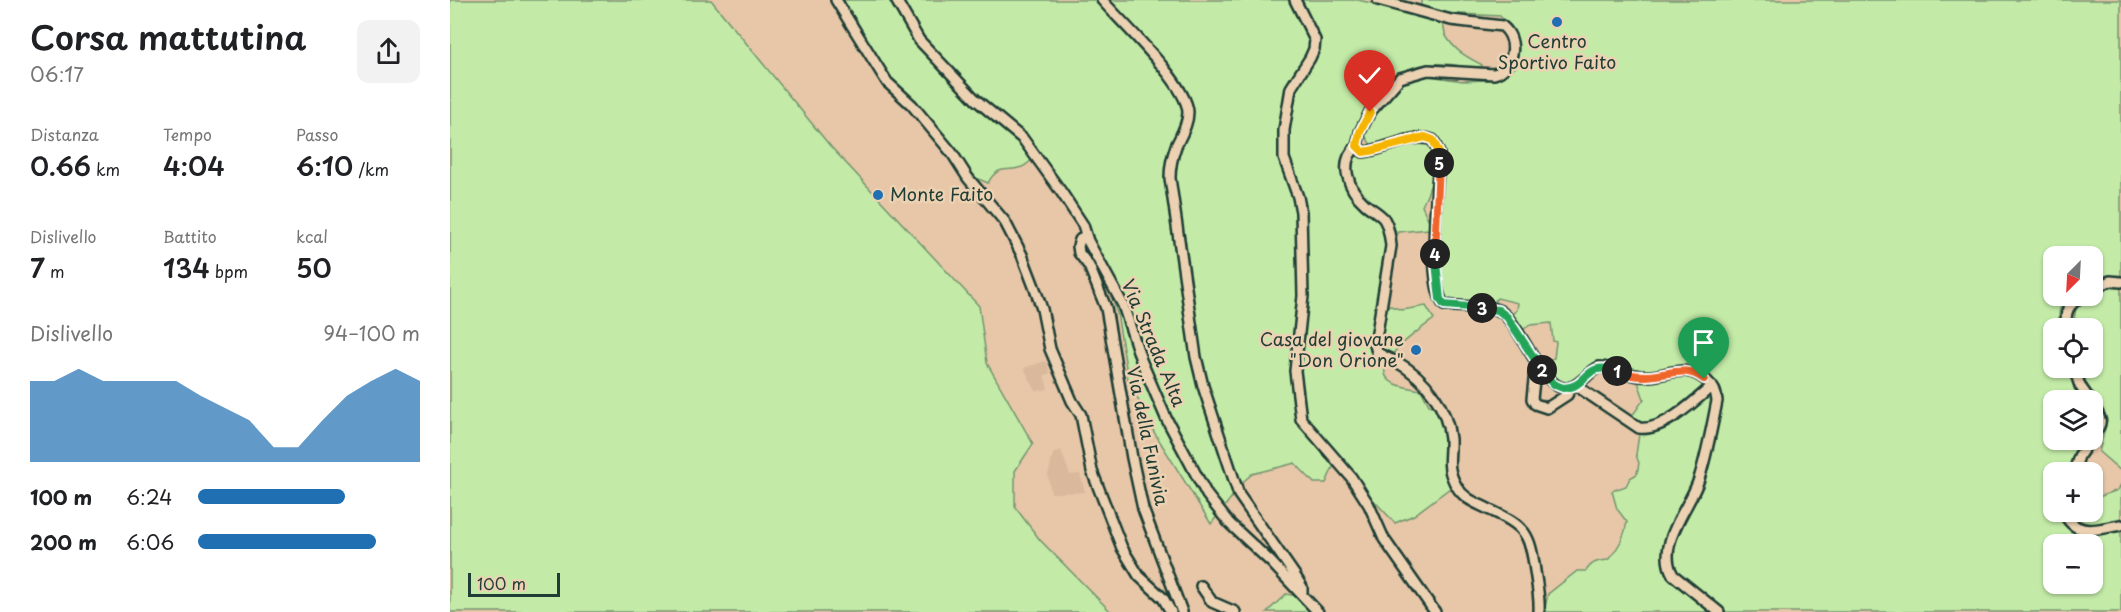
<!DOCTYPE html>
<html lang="it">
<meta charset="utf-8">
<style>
body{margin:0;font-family:"Playpen Sans",sans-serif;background:#f2f2f2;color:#202124;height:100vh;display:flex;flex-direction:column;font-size:22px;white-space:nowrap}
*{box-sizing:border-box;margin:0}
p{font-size:20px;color:#757577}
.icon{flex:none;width:33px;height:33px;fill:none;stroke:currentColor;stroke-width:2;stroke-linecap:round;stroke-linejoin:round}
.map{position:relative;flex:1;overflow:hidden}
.panel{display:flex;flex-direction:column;background:#fff;width:450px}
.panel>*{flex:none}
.needle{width:39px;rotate:204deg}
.tools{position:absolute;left:1593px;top:246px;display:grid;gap:12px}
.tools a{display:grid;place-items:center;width:60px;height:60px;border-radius:12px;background:#fff;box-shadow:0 2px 4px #0004;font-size:30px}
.scale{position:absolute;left:18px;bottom:15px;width:92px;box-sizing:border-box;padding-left:6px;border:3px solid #1f3d34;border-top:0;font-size:16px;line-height:21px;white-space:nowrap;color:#1f3d34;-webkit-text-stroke:4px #ecd2b3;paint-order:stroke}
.pin{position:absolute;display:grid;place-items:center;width:51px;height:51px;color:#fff;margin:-62px -26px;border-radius:50% 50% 50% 0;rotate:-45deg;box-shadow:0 0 6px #0007}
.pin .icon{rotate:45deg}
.km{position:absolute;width:30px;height:30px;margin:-15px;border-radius:50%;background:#222;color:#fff;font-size:16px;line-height:30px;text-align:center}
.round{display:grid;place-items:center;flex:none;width:63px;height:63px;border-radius:12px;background:#f2f2f2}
.headline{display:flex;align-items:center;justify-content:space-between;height:102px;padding:0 30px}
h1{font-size:33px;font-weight:600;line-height:45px}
.metrics{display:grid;grid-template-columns:repeat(3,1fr);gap:9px;height:102px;padding:6px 30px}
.metrics div{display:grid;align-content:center}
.metrics b{font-size:26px;font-weight:600}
.metrics small{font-size:16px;font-weight:400}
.metrics p{font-size:16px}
.chart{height:168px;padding:12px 30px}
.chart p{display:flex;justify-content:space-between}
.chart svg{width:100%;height:108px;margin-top:6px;fill:#1f6fb2;opacity:.7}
ul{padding:0 30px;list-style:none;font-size:20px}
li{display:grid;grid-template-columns:96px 72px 1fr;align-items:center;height:45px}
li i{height:15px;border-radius:8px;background:#1f6fb2}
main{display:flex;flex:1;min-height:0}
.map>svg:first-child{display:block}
.built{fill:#d9b89b}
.green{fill:#c3eba7;stroke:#71946e;stroke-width:1.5;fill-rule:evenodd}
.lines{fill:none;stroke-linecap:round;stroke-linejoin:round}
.minor-casing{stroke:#1f3d34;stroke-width:14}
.minor{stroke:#ecd2b3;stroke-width:9}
.split-1-casing{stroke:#fff;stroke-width:12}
.split-2-casing{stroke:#fff;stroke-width:12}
.split-3-casing{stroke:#fff;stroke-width:12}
.split-4-casing{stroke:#fff;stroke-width:12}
.split-5-casing{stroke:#fff;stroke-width:12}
.split-6-casing{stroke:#fff;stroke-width:12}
.split-7-casing{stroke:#fff;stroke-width:12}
.split-1{stroke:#f0652b;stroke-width:8}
.split-2{stroke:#22a559;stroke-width:8}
.split-3{stroke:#22a559;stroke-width:8}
.split-4{stroke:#22a559;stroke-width:8}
.split-5{stroke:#f0652b;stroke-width:8}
.split-6{stroke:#f5b400;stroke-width:8}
.split-7{stroke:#f5b400;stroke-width:8}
.poi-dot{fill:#1f6fb2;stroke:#ecd2b3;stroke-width:2}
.labels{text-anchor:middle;stroke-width:5;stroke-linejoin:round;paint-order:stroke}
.poi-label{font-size:18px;fill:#1f3d34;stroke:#ecd2b3}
.street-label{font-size:18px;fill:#1f3d34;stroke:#ecd2b3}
</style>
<main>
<section class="panel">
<div class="headline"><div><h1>Corsa mattutina</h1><p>06:17</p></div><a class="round"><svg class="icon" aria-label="share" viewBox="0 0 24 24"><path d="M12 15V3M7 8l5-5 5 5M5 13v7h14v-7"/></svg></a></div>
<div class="metrics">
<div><p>Distanza</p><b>0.66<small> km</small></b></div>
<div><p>Tempo</p><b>4:04</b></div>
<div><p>Passo</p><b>6:10<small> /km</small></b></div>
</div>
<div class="metrics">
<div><p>Dislivello</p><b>7<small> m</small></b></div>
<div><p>Battito</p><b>134<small> bpm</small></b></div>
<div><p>kcal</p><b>50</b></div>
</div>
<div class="chart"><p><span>Dislivello</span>94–100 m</p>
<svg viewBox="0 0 160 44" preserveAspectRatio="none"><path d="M0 44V11L10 11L20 6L30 11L40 11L50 11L60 11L70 17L80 22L90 27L100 38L110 38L120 27L130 17L140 11L150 6L160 11V44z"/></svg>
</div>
<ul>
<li><b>100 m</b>6:24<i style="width:66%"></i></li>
<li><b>200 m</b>6:06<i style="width:80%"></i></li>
</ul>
</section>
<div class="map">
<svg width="1671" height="612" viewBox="0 0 1671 612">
<rect width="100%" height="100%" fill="#e7c7a8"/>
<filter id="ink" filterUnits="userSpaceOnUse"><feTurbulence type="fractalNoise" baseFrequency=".0167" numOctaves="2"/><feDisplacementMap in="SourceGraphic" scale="12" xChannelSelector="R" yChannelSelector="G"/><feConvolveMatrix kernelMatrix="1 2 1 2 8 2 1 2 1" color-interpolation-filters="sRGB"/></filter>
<g filter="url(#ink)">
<path class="built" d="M596,361L600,373L594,376L598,389L586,391L574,368Z
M611,450L620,475L630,474L635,492L601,493L598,476L603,454Z"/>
<path class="green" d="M0,0H261L381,147L529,306L537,363L583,444L565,471V507L590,540L661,612H0Z
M391,0H908C921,3 986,17 992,24C995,27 994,33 996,36C1006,52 1016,56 1032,65L1030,69C1017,69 1006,64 994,64C957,62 947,74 925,101C916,112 905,127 905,141L921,154L929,155L975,141L981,146C986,167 982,187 972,206L979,221V229L948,232L932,303L952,310L976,306L984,319C971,329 918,363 940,381C947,387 962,388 971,390L979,405L986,409L995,428L994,465L1000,488L964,515L945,523L915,491L894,460L883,467L876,483H864L845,463L802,474L795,480L761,524L704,432L678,379L667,313L642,236L584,158C580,161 577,165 572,167C555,173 548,164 538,183L526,178L482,119L439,78L406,20Z
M971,0H1671V278L1661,276L1643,283L1642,256H1604V296H1619C1608,306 1608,313 1610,328H1604V368H1619L1626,388L1635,400H1604V440H1634L1625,454L1619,472H1604V512H1610C1615,525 1628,535 1643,535C1652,536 1662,531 1671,530V612H1275L1231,578L1224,569L1225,536L1239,511L1253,480L1272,401C1269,376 1243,364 1219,368C1212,369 1204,373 1196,373C1183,372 1168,367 1155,365L1126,382L1110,385L1095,366L1097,362L1104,358L1106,342L1103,341L1101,323L1080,325L1071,331L1061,317L1067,310L1068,303L1047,298L1042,305L995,301L993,296L988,249L994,154C984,107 946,151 921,145L914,134L916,127L931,105L950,85L961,79L979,76L1013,81L1037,80L1049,78L1066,67C1072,42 1067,33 1050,16L971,12ZM1604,544H1642V584H1604Z
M1662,285L1671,287V471L1649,452L1657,420L1655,413L1636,383L1633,368H1642V328H1624C1624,313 1625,299 1642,296L1643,292Z
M1223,374C1245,377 1256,378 1264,401L1246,478L1218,534L1216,557V571L1220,577L1263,612H1094L1098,594L1127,571H1136C1142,562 1147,561 1158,560C1167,550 1175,536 1177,522L1167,509L1162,491L1176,486L1180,478L1187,474L1189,463L1186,455L1189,434L1182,416L1194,399L1187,379Z
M1671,484V521C1655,523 1636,530 1624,515L1627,512H1642L1643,499L1668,490Z
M836,594L847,596L863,612H817Z"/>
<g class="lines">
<defs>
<path id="minor" d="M386,0L437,82L462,105L502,153L518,178L555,222L572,255L585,289L592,309L600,349L622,401L631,415L642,471L672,548L689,576L713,598L721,612
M446,0L469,40L525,99L573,139L612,193L633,225L638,241L673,305L691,360L716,418L757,495L779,523L821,562L868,612
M652,0C672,23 737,84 738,112C738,125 731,135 726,146C722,157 720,167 720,178L746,357L753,386L789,495L844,574L852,587V595
M845,0L865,40L864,49L860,58L841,88L834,130V158L848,197L851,212L853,296L845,371L851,419L901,477L919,505L934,539L985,612
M907,146L913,152C936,150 962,132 983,140L989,153C988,186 976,281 994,305C1010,308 1037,304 1050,311C1071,323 1093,394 1119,388C1131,385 1138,372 1149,367C1163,367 1176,374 1190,376C1216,379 1232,360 1257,381C1264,387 1266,392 1267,401C1262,427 1257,454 1249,479C1240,508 1205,544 1223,575L1269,612
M907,146C888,162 898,189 915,204C921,209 929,213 934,219C939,227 940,237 941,246L925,345L927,352C933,357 940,359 947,362C975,378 997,406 1000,439C1001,459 995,467 1007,487C1015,500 1027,503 1040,510C1075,526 1080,533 1085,571C1087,585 1090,598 1089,612
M907,146L910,132L920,112L950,78L978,70L1044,74C1065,68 1069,39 1052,26L1001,20L928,0
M635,235L630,240L628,246L629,253L639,266L656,308L682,458L693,509L732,612
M1642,289L1660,281L1671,282
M1617,328C1614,312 1618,305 1632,296
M1086,361L1082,399L1085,404L1097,408L1117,395L1121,387
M1624,368L1630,386L1640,400
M1125,385L1189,428C1212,432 1245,401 1262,386
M1642,405C1652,419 1654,423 1642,436
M1624,472L1629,456L1640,440
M1614,512C1625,539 1650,528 1671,525
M751,586L762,602L785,612"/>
</defs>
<use href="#minor" class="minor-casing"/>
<use href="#minor" class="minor"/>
</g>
</g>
<g class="lines" filter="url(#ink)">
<defs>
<path id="split-1" d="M1167,371C1175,374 1186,376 1195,376C1217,376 1234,364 1254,379"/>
<path id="split-2" d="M1092,370L1103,384L1113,388C1139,388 1133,360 1167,371"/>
<path id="split-3" d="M1032,308L1048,310L1057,317L1092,370"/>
<path id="split-4" d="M985,254L990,299L994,305L1032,308"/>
<path id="split-5" d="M985,254L989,163"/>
<path id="split-6" d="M920,151L975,137L983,140L989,153V163"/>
<path id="split-7" d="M920,151L913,152L907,146L910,132L920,112"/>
</defs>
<use href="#split-1" class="split-1-casing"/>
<use href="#split-2" class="split-2-casing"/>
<use href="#split-3" class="split-3-casing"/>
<use href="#split-4" class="split-4-casing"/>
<use href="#split-5" class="split-5-casing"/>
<use href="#split-6" class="split-6-casing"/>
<use href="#split-7" class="split-7-casing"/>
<use href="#split-1" class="split-1"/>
<use href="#split-2" class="split-2"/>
<use href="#split-3" class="split-3"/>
<use href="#split-4" class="split-4"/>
<use href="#split-5" class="split-5"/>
<use href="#split-6" class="split-6"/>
<use href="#split-7" class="split-7"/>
</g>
<g class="poi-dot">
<circle cx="1107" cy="22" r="6"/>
<circle cx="428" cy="195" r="6"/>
<circle cx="966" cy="350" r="6"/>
</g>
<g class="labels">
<g class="poi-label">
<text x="1107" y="48">Centro<tspan x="1107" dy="21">Sportivo Faito</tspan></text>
<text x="440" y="201" text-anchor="start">Monte Faito</text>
<text x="954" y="346" text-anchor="end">Casa del giovane<tspan x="954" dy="21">"Don Orione"</tspan></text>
</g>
<g class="street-label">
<text transform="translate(703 343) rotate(67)" y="6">Via Strada Alta</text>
<text transform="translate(697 436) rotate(78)" y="6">Via della Funivia</text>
</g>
</g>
</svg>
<div class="tools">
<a><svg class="needle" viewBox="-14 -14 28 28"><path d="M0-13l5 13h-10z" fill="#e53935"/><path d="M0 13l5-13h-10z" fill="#757577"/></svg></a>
<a><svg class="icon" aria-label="locate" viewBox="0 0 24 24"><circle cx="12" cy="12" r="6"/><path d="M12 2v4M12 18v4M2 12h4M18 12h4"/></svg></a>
<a><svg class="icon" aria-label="layers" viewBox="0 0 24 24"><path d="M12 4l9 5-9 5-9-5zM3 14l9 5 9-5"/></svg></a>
<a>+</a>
<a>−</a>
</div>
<div class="scale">100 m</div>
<div class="pin" style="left:1254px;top:379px;background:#1e9e55"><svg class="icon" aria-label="arrive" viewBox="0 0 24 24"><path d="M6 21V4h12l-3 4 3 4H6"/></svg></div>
<div class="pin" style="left:920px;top:112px;background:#d93025"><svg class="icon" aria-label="check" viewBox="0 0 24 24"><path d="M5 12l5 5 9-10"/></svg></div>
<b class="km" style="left:1167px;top:371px">1</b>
<b class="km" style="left:1092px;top:370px">2</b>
<b class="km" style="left:1032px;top:308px">3</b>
<b class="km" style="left:985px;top:254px">4</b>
<b class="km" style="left:989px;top:163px">5</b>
</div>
</main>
